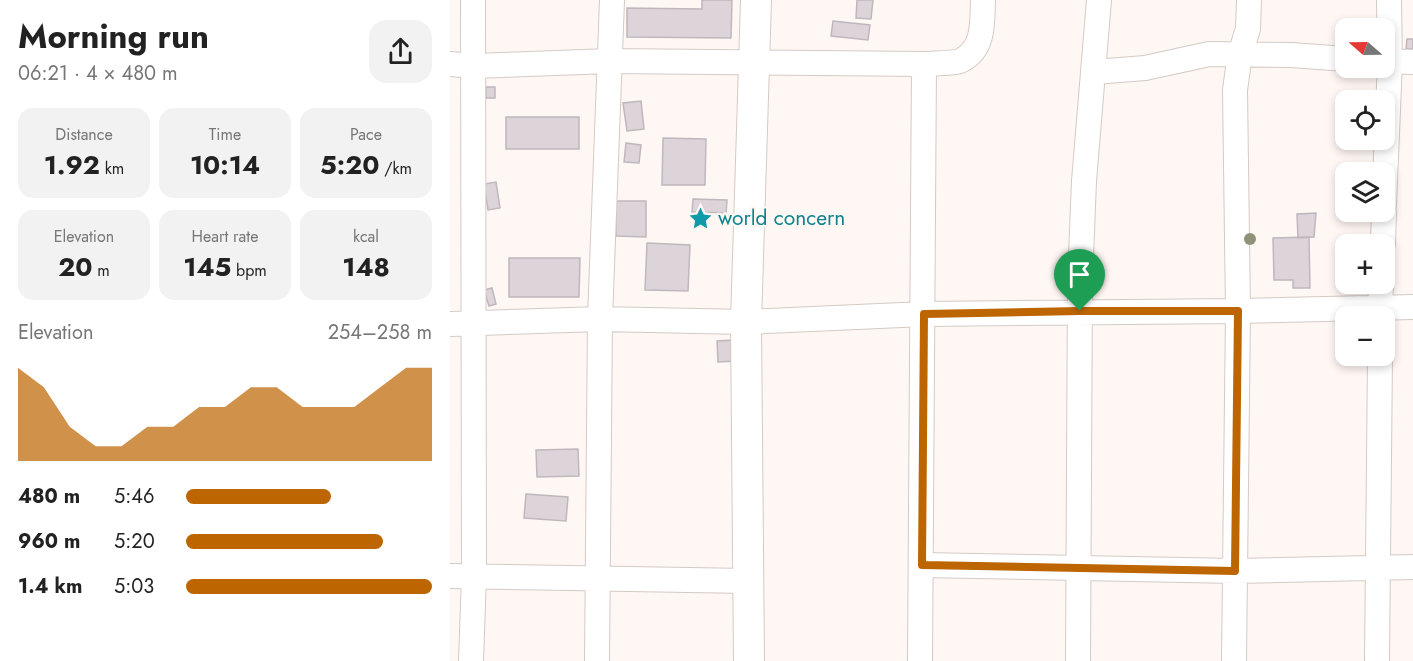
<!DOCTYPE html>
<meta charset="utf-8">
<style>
body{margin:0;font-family:Jost,sans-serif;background:#f2f2f2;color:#222;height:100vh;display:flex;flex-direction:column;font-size:22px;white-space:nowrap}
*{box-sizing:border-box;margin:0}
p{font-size:20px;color:#767676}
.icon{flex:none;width:33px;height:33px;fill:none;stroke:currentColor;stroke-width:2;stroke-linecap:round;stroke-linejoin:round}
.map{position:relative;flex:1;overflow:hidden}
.drawer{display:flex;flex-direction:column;background:#fff;width:450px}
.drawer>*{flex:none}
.needle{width:39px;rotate:290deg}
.tools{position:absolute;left:885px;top:18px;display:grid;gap:12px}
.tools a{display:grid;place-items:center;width:60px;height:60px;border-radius:12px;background:#fff;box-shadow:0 3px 9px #0003;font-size:30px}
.pin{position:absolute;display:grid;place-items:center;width:51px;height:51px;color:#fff;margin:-62px -26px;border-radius:50% 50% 50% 0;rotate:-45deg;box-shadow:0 0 6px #0007}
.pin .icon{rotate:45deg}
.round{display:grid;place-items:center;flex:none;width:63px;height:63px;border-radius:18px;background:#f2f2f2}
.overview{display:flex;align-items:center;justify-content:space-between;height:102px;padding:0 18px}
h1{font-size:33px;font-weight:700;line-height:45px}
.stats{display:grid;grid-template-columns:repeat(3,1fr);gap:9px;height:102px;padding:6px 18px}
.stats div{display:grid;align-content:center;border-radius:15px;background:#f2f2f2;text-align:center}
.stats b{font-size:26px;font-weight:700}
.stats small{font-size:16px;font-weight:400}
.stats p{font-size:16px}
.chart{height:168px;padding:12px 18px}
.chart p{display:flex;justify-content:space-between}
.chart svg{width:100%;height:108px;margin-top:6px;fill:#bd6500;opacity:.7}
ul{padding:0 18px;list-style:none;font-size:20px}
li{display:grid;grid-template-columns:96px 72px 1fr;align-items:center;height:45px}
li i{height:15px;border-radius:8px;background:#bd6500}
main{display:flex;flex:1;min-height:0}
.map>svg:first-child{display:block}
.building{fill:#ddd4da;stroke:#c0b7bd;stroke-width:1.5}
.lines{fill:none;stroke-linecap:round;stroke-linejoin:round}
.minor-casing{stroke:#d4cac5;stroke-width:26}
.major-casing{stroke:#d4cac5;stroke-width:32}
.minor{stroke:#fff;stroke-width:24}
.major{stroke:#fff;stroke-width:30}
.tree{fill:#8e9378}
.route-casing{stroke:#fff;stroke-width:12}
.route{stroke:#bd6500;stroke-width:8}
.labels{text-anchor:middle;stroke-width:4.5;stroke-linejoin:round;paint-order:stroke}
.culture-label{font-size:21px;fill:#0d838f;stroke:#fff7f3;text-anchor:start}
</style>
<main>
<section class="drawer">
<div class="overview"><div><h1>Morning run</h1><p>06:21 · 4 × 480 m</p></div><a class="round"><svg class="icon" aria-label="share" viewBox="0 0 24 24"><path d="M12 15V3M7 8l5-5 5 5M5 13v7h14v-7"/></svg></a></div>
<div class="stats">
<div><p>Distance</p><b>1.92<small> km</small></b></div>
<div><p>Time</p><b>10:14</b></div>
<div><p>Pace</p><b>5:20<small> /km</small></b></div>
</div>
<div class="stats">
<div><p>Elevation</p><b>20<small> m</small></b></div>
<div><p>Heart rate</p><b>145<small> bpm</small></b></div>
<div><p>kcal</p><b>148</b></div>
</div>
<div class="chart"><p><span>Elevation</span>254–258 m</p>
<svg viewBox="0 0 160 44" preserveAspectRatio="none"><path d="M0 44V6L10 14L20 30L30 38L40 38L50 30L60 30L70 22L80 22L90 14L100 14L110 22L120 22L130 22L140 14L150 6L160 6V44z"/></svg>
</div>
<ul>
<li><b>480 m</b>5:46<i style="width:59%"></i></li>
<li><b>960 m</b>5:20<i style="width:80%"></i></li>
<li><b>1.4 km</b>5:03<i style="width:100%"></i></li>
</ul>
</section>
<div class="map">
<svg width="963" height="661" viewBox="0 0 963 661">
<rect width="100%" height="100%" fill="#fff7f3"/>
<path class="building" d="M252,0H282L281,38L177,37V8L252,9Z
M407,0H423L421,19L406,18Z
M383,21L420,25L418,40L381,36Z
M957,39H963V49H956Z
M36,87H45V98H36Z
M191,101L194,129L177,131L173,103Z
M56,117H129V149H56Z
M213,138L256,139L255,185H212Z
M176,143L191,145L189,163L174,162Z
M46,182L50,208L38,210L34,184Z
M243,199L277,200L276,213L242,212Z
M166,201H196V237L166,236Z
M866,213L864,237L848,238L847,214Z
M859,237L860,288H843V280H824L823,238Z
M197,243L240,245L238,291L195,290Z
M59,258H130L129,297H59Z
M42,288L46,304L39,306L34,290Z
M284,340L286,361L268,362L267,341Z
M128,449L129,476L87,477L86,450Z
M76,494L118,497L116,521L74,518Z"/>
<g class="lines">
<defs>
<path id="minor" d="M934,61L963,62
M0,64L23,66L160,61L474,64C483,63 505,64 512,60C535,48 532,21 533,0
M644,72L695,68L759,54L841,55L896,59
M934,205L940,61L939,0
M933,244L934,212
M930,316L931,284
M0,324L150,319L296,322L474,314L788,311L963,307
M472,565L785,571L963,567
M0,576L299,581
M21,661L24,576L23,0
M147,661L150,319L162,0
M470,661L474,64
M628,661L630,282L634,181L649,0
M784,661L788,311L785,90L790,54L798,29L799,0
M927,661L930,356"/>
<path id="major" d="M299,661L296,322L306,0"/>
</defs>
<use href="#minor" class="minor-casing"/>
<use href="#major" class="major-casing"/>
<use href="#minor" class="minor"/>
<use href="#major" class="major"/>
</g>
<circle class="tree" cx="800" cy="239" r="6"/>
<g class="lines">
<defs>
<path id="route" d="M630,311H788L785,571L472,565L474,314Z"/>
</defs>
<use href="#route" class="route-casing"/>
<use href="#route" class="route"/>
</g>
<defs>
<symbol id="sight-bare" viewBox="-9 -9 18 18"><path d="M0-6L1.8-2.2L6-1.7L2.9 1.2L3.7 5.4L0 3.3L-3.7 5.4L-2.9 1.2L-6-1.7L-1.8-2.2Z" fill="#0f9aa8" stroke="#fff7f3" stroke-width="2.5" paint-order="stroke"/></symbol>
</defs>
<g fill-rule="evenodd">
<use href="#sight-bare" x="234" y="202" width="33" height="33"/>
</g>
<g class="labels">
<g class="culture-label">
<text x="268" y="225">world concern</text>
</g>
</g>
</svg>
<div class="tools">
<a><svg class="needle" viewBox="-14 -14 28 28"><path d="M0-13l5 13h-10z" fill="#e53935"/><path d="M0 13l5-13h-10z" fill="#767676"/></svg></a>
<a><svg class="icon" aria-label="locate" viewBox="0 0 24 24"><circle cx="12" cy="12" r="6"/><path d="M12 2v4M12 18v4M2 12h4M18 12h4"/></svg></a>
<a><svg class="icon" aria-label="layers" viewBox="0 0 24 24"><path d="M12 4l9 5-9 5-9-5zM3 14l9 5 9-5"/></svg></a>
<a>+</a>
<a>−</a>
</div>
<div class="pin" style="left:630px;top:311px;background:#1e9e55"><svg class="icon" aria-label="arrive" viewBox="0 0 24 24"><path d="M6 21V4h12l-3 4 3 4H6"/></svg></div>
</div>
</main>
